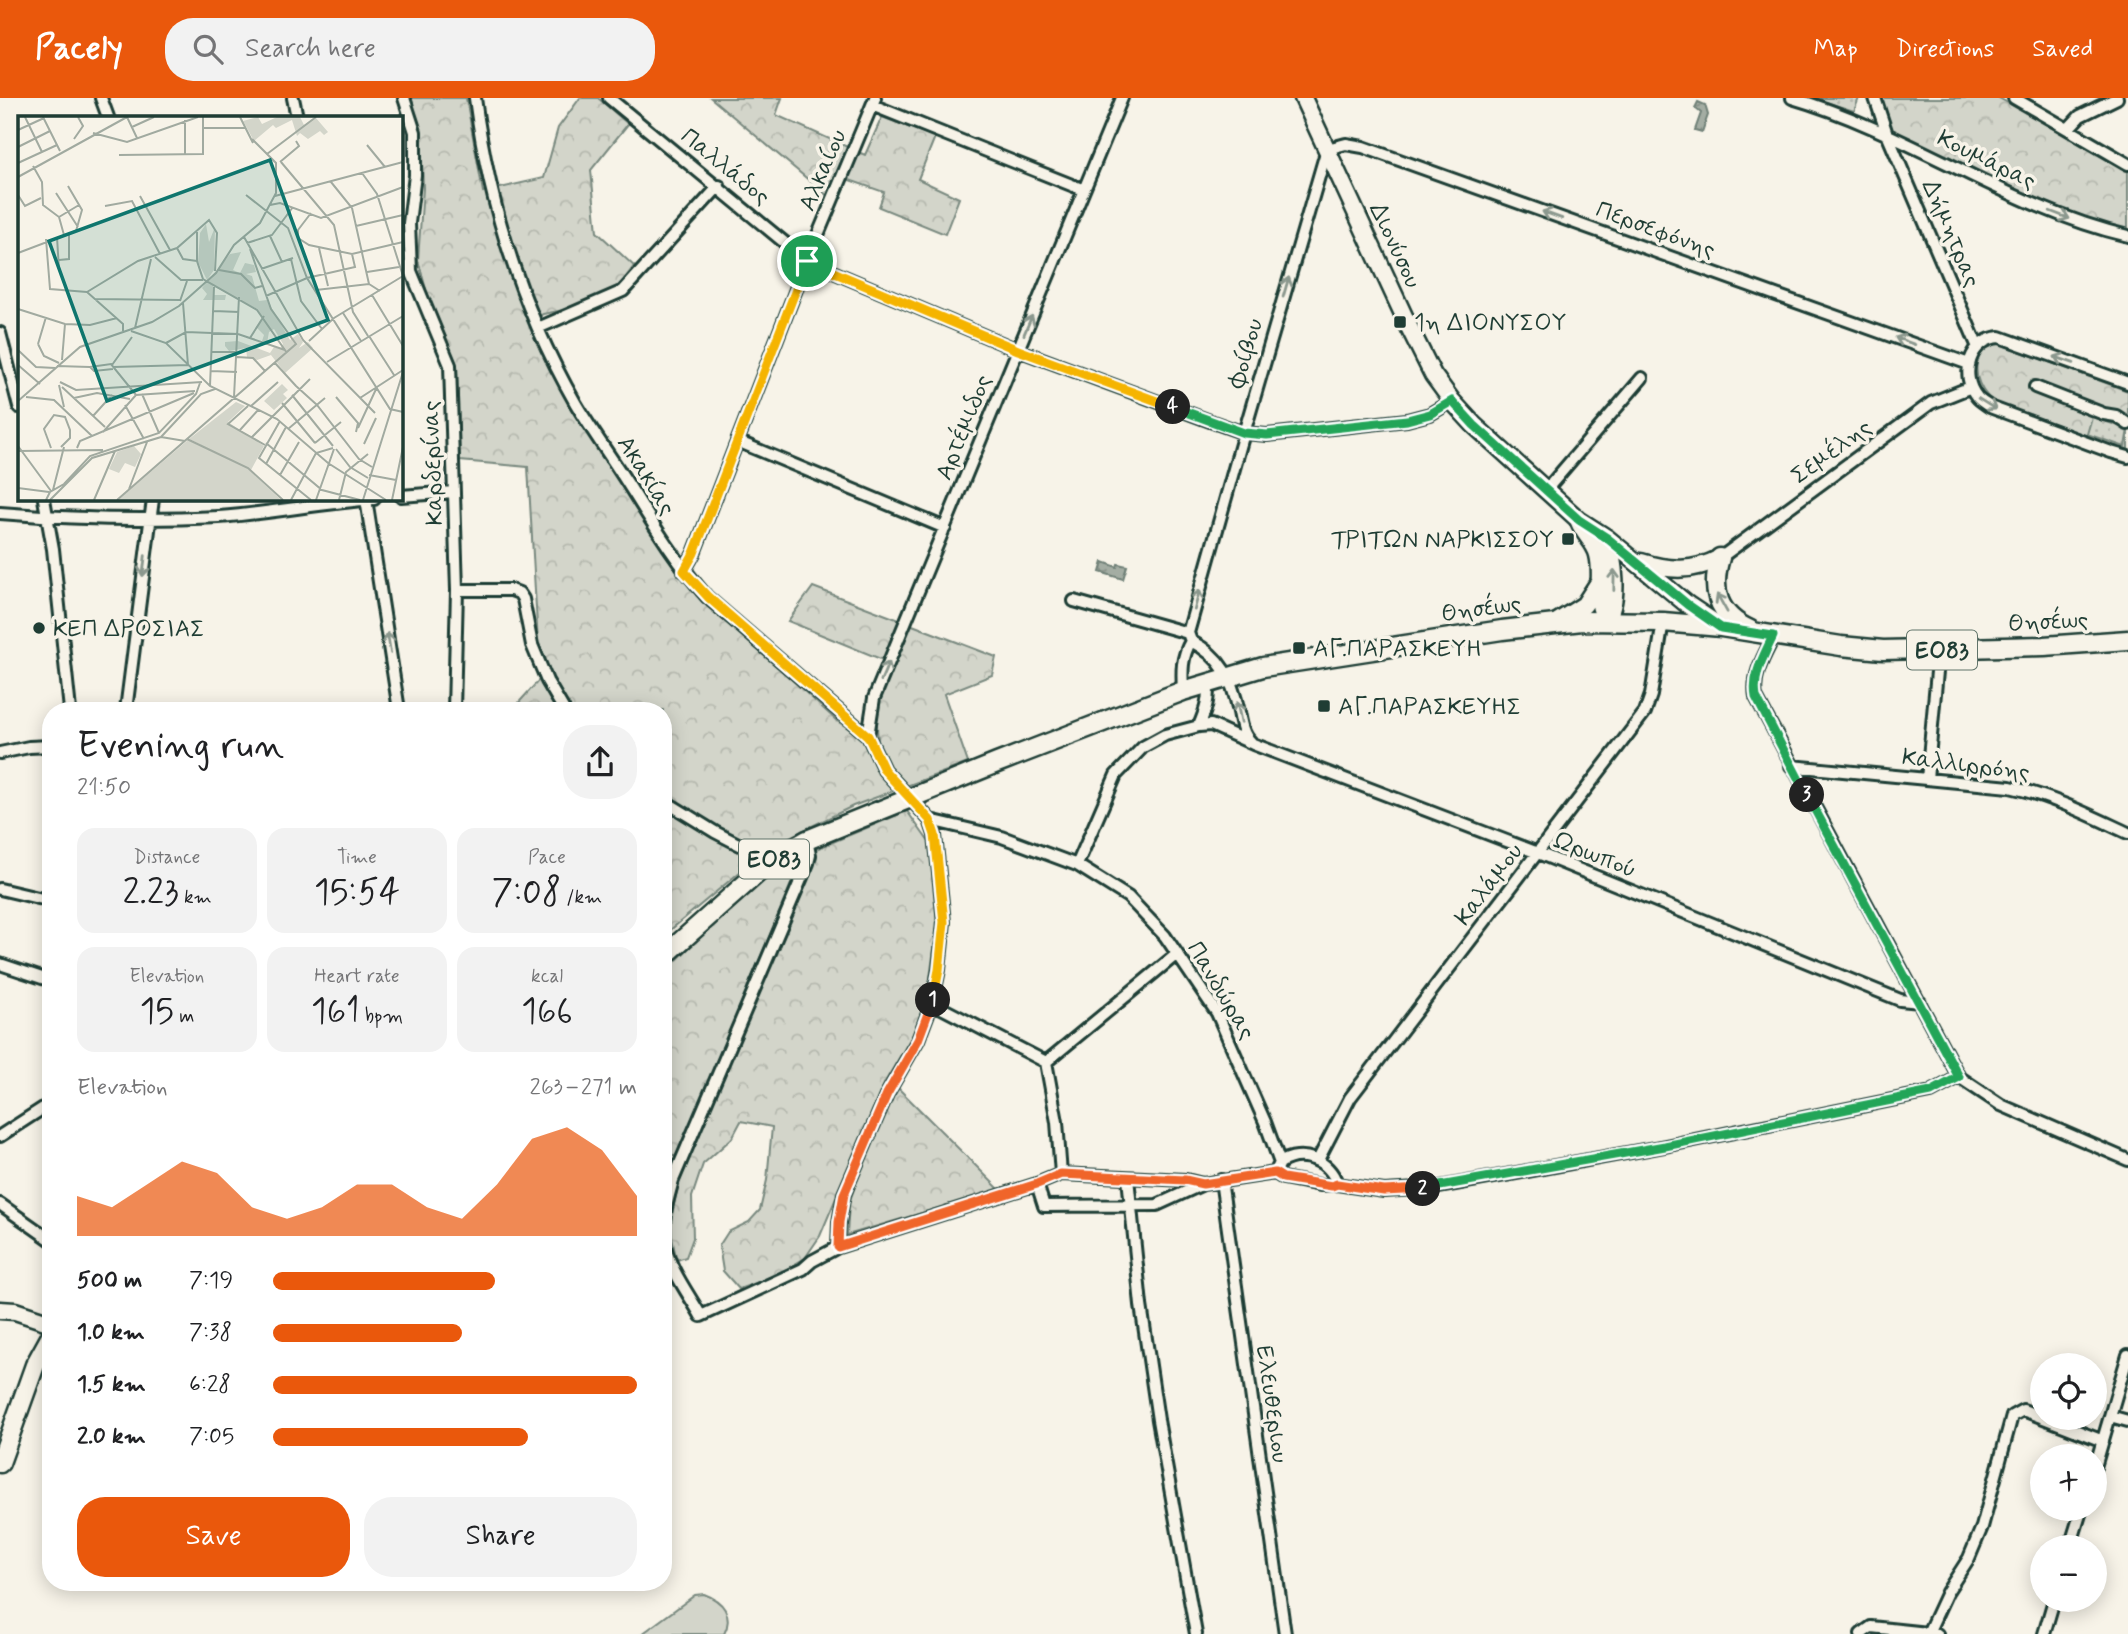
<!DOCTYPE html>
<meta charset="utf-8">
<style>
body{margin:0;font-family:Mynerve,sans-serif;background:#f2f2f2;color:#202124;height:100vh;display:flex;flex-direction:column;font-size:26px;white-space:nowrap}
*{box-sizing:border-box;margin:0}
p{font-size:23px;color:#757577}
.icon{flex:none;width:38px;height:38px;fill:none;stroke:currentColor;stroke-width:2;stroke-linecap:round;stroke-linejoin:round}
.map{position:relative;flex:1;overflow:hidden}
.panel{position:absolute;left:42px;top:604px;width:630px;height:889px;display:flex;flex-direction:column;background:#fff;border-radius:28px;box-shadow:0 4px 18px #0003}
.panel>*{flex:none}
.fabs{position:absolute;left:2030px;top:1255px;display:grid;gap:14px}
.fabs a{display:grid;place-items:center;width:77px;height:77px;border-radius:50%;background:#fff;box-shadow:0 4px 18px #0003;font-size:35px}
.pin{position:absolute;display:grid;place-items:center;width:60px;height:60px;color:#fff;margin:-30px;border:4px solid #fff;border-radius:50%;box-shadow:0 2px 7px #0007}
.km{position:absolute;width:35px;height:35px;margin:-18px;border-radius:50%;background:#222;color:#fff;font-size:19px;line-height:35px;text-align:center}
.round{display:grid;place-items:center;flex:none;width:74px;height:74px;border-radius:28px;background:#f2f2f2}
.head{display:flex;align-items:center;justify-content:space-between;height:119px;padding:0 35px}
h1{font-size:38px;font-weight:600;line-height:52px}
.figures{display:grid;grid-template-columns:repeat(3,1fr);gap:10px;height:119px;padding:7px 35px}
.figures div{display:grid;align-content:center;border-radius:18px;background:#f2f2f2;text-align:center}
.figures b{font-size:35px;font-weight:600}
.figures small{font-size:19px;font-weight:400}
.figures p{font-size:19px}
.chart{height:196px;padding:14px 35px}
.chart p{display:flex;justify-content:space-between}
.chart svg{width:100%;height:126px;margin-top:7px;fill:#ea580c;opacity:.7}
.cta{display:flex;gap:14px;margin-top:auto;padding:14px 35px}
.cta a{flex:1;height:80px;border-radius:28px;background:#ea580c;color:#fff;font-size:28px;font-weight:600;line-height:80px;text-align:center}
.cta a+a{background:#f2f2f2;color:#202124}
ul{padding:0 35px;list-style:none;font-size:23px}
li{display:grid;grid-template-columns:112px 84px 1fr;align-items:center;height:52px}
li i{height:18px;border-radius:9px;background:#ea580c}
header{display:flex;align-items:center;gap:42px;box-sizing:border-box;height:98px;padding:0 35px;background:#ea580c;color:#fff}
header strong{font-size:33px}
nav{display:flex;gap:38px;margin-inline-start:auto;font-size:24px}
.search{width:490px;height:63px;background:#f2f2f2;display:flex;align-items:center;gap:18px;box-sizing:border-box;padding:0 24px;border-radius:28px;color:#757577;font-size:26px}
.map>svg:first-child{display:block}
.grass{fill:#d3d5ca;stroke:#79897f;stroke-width:2}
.forest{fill:url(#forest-crowns);stroke:#79897f;stroke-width:2}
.park{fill:url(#park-dots);stroke:#79897f;stroke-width:2}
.water{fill:url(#water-ripples);stroke:#6f8077;stroke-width:2}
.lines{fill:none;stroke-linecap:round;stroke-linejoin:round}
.street-casing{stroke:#1f3d34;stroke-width:16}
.secondary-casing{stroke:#1f3d34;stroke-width:21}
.primary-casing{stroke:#1f3d34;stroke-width:23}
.street{stroke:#f7f3e8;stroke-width:10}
.secondary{stroke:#f7f3e8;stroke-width:16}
.primary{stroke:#f7f3e8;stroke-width:18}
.oneway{stroke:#8b988e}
.split-1-casing{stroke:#fff;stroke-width:14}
.split-2-casing{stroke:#fff;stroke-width:14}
.split-3-casing{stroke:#fff;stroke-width:14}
.split-4-casing{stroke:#fff;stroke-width:14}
.split-5-casing{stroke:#fff;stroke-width:14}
.split-1{stroke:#f5b400;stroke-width:9}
.split-2{stroke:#f0652b;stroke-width:9}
.split-3{stroke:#22a559;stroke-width:9}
.split-4{stroke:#22a559;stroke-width:9}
.split-5{stroke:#f5b400;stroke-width:9}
.poi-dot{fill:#1f3d34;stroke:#f7f3e8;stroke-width:2.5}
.labels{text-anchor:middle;stroke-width:7;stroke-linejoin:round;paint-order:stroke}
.shield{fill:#f7f3e8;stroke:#60746a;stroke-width:2}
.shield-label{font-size:23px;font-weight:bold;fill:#1f3d34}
.street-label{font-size:24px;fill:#1f3d34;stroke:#f7f3e8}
.poi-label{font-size:24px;fill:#1f3d34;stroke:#f7f3e8;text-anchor:start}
.inset-road{fill:none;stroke:#a1aaa0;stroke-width:2}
.view{fill:#0f766e;fill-opacity:0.15;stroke:#0f766e;stroke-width:3.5}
.inset-edge{fill:none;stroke:#1f3d34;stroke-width:3.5}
</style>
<header>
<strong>Pacely</strong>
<div class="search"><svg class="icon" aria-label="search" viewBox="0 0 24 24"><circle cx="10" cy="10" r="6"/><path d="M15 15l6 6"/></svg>Search here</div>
<nav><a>Map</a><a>Directions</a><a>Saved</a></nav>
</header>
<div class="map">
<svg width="2128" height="1536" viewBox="0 0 2128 1536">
<defs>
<pattern id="forest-crowns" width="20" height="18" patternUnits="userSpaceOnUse" patternTransform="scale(1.75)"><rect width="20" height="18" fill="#d3d5ca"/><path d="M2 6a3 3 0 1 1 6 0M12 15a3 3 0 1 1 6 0" fill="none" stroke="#b5b8ae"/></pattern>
<pattern id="park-dots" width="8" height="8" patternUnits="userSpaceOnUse" patternTransform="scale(1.75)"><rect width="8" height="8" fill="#d3d5ca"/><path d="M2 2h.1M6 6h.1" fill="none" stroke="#b5b8ae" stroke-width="1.8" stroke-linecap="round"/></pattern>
<pattern id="water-ripples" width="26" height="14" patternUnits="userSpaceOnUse" patternTransform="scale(1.75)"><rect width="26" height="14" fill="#a4ada3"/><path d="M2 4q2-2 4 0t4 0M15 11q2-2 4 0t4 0" fill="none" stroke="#858e86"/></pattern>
</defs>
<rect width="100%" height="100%" fill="#f7f3e8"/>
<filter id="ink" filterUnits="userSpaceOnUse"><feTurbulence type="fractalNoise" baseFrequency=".0143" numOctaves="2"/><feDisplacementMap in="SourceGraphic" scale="14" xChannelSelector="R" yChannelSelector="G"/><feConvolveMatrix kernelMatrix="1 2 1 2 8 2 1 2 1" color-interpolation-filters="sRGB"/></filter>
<g filter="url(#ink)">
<path class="grass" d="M704,1496C723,1503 734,1517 724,1536H642L695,1497Z"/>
<path class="forest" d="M410,0H466L483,94L544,80L558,30L580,0H598L628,26L591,72L597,134L634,168L607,204L543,216L529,225L570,309L685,484L837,623L870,644L878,641C874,610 881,594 893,566L788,523L813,489L996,559L992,577L944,596L968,665L853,708L771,748L663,838V612H516L514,610L540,581L528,369L460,363L457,267L427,195L418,162L423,90L421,37Z
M711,0H782L776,17L865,57L882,19L935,39L918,81L959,100L945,136L879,109L884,94L841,79L830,100Z
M1879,0H1999L2128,73V133C2050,118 1962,66 1890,31Z
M1997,245L2128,293V351L2116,350C2092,341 2003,314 1988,299C1976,285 1973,269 1981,253Z
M907,713L931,747L937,828L928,895L913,936L885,984L820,1138L805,1160L775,1178L739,1191L723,1173L719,1148L728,1134L749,1124L760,1112L767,1082L772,1029L741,1023L732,1040L703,1066L692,1099L693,1140L686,1159L677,1162C668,1131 671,1116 679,1085L802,789L812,773L816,751Z
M800,759L791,786L677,1059L663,1051V875C706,835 747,788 800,759Z
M897,989L1000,1092L847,1137L849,1105L861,1072Z"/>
<path class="park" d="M1813,0H1859L1854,13Z
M2092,319L2128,331L2125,349L2087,336Z"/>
<path class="water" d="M1698,4L1705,7L1708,17L1702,34L1695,32L1701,15L1695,10Z
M1103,464L1117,469L1118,466L1127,468L1123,481L1100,474Z"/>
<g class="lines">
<defs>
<path id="street" d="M101,0L108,19
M293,0L297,19
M404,0L415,34V77L409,125L411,173L450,267L457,492L454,612
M475,0C489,107 522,212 576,306C592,333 611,359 628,386C653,426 676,464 707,499L868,638L884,672L930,722L935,737L944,824L939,872L932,905L918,942L887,996L844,1096L839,1124L838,1149
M609,0L807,163L1018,252L1210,323L1244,335L1267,337L1407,322L1430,316L1452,303
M1792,0C1909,34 2009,110 2128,138
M1875,0L1887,36L1977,247
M2014,0L2128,66
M872,7L1084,92
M2068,31L2080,18L2117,0
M538,230L623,193L719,88
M0,235L19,309
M2128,285L2000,239C1970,241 1959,277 1977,299C1980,303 1986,306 1990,309L2111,354L2128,359
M2035,289L2104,316L2116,318L2128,326
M737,343L945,430
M1546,392L1642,280
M401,398L453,394
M44,401L53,451L70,612
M366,401L399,612
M0,415C73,421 146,423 219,419C271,415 322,405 374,401
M1720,460L1931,305L1971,289
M684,473L694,455L807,163L875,0
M457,492H511L519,495L523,501L532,547L547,583L564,612
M1074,503L1188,535
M1774,538C1764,558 1752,577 1756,599L1959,979L2001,1007L2128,1062
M1191,543C1222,559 1232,581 1239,614C1241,625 1243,637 1251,644
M1183,593C1182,574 1181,560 1191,543L1188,535L1244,335L1327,51L1346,46L1363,49L1969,266
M126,612L153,401
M1199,628C1205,614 1210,600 1207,585
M868,638L874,600L1122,0
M0,655L29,649L51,648
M1791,668L2010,689C2052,698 2089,717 2128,735
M1927,681L1939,552
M663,702L715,734L771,763
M930,722L1002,739L1077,767L1128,799L1165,838L1217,915L1265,1024L1280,1065L1275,1075
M807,742L810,757L808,765L673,1082C668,1101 661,1122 664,1143C668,1169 688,1195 701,1218L803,1171L812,1163L838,1149L1037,1086L1061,1076L1186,1082L1203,1086L1275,1075L1283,1080L1320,1087L1337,1086L1384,1093L1434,1090L1665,1048L1931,994L1959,979
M1077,767L1116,677L1143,649L1165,637L1199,628L1211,627L1253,646L1538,755L1900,902L1920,904
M0,791L51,803
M0,866L51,883
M932,905L1046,964L1057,1024L1061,1076
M1046,964L1177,856
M0,1038L51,1005
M1318,1062L1350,1000L1645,614L1651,597L1663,524
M1280,1065C1301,1051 1330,1062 1337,1086
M1128,1080L1141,1207L1158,1322L1196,1536
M1221,1082L1285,1536
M1037,1086L1044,1108L1157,1107L1203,1086
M0,1106L51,1142
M2110,1318L2128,1323
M2095,1369L2128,1257
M2070,1449L2082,1410
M1928,1535L1947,1494L1969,1460L1982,1429L2012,1318L2023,1312L2103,1343
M1861,1536L1871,1529L1937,1536
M2044,1536L2054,1502"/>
<path id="secondary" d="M1303,0L1410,231L1433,277L1452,303L1474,327L1579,422L1607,440L1688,507L1721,529
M1579,424C1584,437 1595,444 1598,457C1604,480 1593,503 1606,522C1620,503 1614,462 1607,440
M1641,464C1670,473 1693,474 1720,460
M1557,524L1584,507L1599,484
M0,1212L15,1213L51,1225"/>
<path id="primary" d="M1720,460C1710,493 1718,517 1750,532
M663,859L771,763L807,742L997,665L1183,593L1263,569L1502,532L1582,523L1663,524L1721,529L1841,548L1883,552L2044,548L2128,542
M0,1365L35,1267L51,1238"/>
</defs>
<use href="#street" class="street-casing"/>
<use href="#secondary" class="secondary-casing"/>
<use href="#primary" class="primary-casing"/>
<use href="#street" class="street"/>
<use href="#secondary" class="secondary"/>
<use href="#primary" class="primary"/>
</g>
<defs><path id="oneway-shaft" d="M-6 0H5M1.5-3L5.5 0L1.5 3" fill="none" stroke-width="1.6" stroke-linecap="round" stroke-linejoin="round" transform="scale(1.75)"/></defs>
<g class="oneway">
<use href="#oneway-shaft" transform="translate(1552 117) rotate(-160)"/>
<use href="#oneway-shaft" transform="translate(2060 117) rotate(21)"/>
<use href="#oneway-shaft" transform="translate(1286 189) rotate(-74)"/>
<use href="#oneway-shaft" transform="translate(1028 227) rotate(-67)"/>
<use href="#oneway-shaft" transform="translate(1905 243) rotate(-160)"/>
<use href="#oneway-shaft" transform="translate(2064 262) rotate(-161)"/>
<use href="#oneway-shaft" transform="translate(1987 306) rotate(32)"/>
<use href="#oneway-shaft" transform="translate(144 468) rotate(97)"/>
<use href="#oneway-shaft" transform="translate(1614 482) rotate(-89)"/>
<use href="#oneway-shaft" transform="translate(1197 502) rotate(-75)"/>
<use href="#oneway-shaft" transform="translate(1722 505) rotate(-119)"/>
<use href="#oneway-shaft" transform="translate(389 545) rotate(-99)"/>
<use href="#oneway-shaft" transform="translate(885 573) rotate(-67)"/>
<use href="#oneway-shaft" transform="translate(1239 614) rotate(-102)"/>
</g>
</g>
<g class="lines" filter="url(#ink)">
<defs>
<path id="split-1" d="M807,163L694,455L684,473L708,499L868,638L884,672L930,722L935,737L944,824L939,872L933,902"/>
<path id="split-2" d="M933,902L918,942L887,996L844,1096L839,1124L838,1149L1037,1086L1061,1076L1185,1082L1203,1086L1275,1075L1283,1080L1332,1088L1337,1086L1384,1093L1423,1091"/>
<path id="split-3" d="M1423,1091L1665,1048L1931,994L1959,979L1807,697"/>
<path id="split-4" d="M1173,309L1244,335L1267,337L1407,322L1430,316L1452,303L1474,327L1579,422L1607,440L1688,507L1721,530L1773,538C1764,558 1752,577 1756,599L1807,697"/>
<path id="split-5" d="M807,163L1018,252L1173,309"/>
</defs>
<use href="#split-1" class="split-1-casing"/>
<use href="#split-2" class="split-2-casing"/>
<use href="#split-3" class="split-3-casing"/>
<use href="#split-4" class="split-4-casing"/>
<use href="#split-5" class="split-5-casing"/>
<use href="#split-1" class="split-1"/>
<use href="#split-2" class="split-2"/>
<use href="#split-3" class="split-3"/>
<use href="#split-4" class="split-4"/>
<use href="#split-5" class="split-5"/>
</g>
<g class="poi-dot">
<rect x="1393" y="217" width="14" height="14" rx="3.5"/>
<rect x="1561" y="434" width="14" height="14" rx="3.5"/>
<circle cx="39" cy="530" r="7"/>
<rect x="1292" y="543" width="14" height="14" rx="3.5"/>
<rect x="1317" y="601" width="14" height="14" rx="3.5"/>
</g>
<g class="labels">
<g class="shield">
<rect x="1907" y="532.5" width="70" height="39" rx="5"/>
<rect x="739" y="741.5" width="70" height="39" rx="5"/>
</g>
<g class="shield-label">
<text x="1942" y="560">ΕΟ83</text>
<text x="774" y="769">ΕΟ83</text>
</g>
<g class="street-label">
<text transform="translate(1987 61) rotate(26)" y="8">Κουμάρας</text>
<text transform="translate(726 68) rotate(39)" y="8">Παλλάδος</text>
<text transform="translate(822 72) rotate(-67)" y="8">Αλκαίου</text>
<text transform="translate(1656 131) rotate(20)" y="8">Περσεφόνης</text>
<text transform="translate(1952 135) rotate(67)" y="8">Δήμητρας</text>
<text transform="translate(1396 147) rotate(65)" y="8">Διονύσου</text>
<text transform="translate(1245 255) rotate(-74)" y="8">Φοίβου</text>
<text transform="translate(963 329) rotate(-68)" y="8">Αρτέμιδος</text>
<text transform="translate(1831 353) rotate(-36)" y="8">Σεμέλης</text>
<text transform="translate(432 365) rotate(-92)" y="8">Καρδερίνας</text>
<text transform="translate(647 377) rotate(58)" y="8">Ακακίας</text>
<text transform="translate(1481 510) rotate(-8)" y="8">Θησέως</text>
<text transform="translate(2048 523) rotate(-3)" y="8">Θησέως</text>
<text transform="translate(1966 666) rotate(7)" y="8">Καλλιρρόης</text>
<text transform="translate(1595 756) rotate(22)" y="8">Ωρωπού</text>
<text transform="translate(1488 786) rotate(-53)" y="8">Καλάμου</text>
<text transform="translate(1222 892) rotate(59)" y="8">Πανδώρας</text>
<text transform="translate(1273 1306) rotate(82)" y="8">Ελευθεριου</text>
</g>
<g class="poi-label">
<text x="1414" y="232">1η ΔΙΟΝΥΣΟΥ</text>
<text x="1554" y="449" text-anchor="end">ΤΡΙΤΩΝ ΝΑΡΚΙΣΣΟΥ</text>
<text x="53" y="538">ΚΕΠ ΔΡΟΣΙΑΣ</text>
<text x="1313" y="558">ΑΓ.ΠΑΡΑΣΚΕΥΗ</text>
<text x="1338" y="616">ΑΓ.ΠΑΡΑΣΚΕΥΗΣ</text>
</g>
</g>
<g transform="translate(18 18)">
<rect width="385" height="385" fill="#f7f3e8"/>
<path d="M116,330L123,338L117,351L107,347L101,357L91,353L99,336Z" fill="#d3d5ca"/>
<path d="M240,1L244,8L259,1H282L286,9L298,2L310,16L306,19L302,15L290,23L282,17L279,20L274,4L258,12L255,9L236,25L225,5ZM188,108L191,126L197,111L196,154L189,164L180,146L182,117ZM223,136L215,154L222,157L227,147L236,149L238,156L228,158L234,160L241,185L249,184L272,224L280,218L285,226L281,232L290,226L295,232L267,257L253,239L239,244L229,241L228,232L211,235L207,230V226L220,225L252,237L256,231L262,233L265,228L256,213L251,216L249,227L244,225L246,219L238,211L245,202L239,193L195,170L196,179H208L207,184H185L189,178L184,172L212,138ZM264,268L270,274L265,278L269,282L256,294L246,285ZM218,286L227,290L210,306L246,330L233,354L171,323ZM170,324L229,352L263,384H100Z" fill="#d3d5ca"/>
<path class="inset-road" d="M7,1L24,36M25,1L42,35M109,1L119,22M222,1L235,27M167,4V38M114,11L136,1M185,12H227M0,14L26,2M75,17L109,26L180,1M56,23L65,10L60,1M349,29L367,51M0,31L32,15M249,38L298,1M101,39L185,38V1M262,46L281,30L278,25M263,46L316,109L335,196L350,220M0,47L39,29M15,50L24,66L25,89L41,101L46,119M344,57L359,78L385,160M0,61L109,1M313,66L334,92L351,168M38,77L60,111M0,79L7,90L23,82M228,79L270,112L289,162L372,293L385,296M122,80L152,134M257,80L385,46M252,89L262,87L303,102L385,71M87,90L114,85L142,138M41,101L61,89M338,110L385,99M179,116V145L185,163L239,194L269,237M252,120L264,146M39,121L41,154M226,121L285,224L357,297M280,122L291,129L334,138L385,126M280,122V114L293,97M28,123L32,173L69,176M229,127L254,119L275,91M159,132L165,143L179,145M301,132L310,170M0,137L58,115L64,94L50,70M137,141L163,164H185M273,143L283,185L304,213M41,144L51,143V117M243,153L275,142M201,154L223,158L237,172L244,170M349,156L381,151M298,174L351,168L362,175M69,176L120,145L159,132L191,104L199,117L197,155M69,176L105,208V215M354,179L385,230M248,180L289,162L337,151L334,138M76,183L162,184M162,185L169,165M0,193L47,208L72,209L99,202M196,195L221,196M325,197L343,225M117,212L133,143M113,215L148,227L192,270L259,303L310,347L368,384M351,220L376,259M232,222L246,200M291,225L316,202L385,160M148,227L168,216L220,218L267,234M20,228L28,201M20,228L26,240L41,247M0,234L18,251L37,252M194,236H219M219,241L235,242L247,255M44,244L47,208M309,246L385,200M257,247L278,270M0,249L22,268M94,249L114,221M39,250L72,251M95,251L170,249L165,187M95,253L76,255L72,251L93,248L118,279M193,255L219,256M42,266L58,274L184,266M41,269L46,291M192,270L196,171M278,270L299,289L341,343L354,351M44,271L87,311M124,278L141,317M274,279L315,330M8,281L36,284L74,320M216,281L221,181M318,281L340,307L338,316M56,282L79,277L112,283M342,282L385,254M0,285L62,231L134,206L161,190L198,157L216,129L242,107L258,77V47L234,23M264,287L297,327M107,289L126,323M230,290L210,308L247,329M233,290L260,266M75,300L94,279M262,305L241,342L293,384M340,312L359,271M270,313L307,282M222,314L240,294M85,316L118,279L177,275M143,321L167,325M234,321L292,263M169,323L230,352L265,384M248,327L304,374L342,384M297,327L323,306M346,328L358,302M0,330L33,375M33,332L26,313L36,299L47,301L52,314V322L43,331M59,332L62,325L176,277M318,333L332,351L350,362M0,335L85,334M248,348L268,311M262,359L281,326M351,359L378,364M0,372L31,376M111,373L129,326M35,374L46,331M28,384L32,376L46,368L72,340L141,317L178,278L182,267M32,384L74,342L143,321L183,278L197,273M76,384L97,335M99,384L278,228L253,193L232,133M273,384L298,337L315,332M298,384L316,333M321,384L328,356L350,338M345,384L385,256M374,384L385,331"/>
<path class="view" d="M252,44L310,204L89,285L31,125Z"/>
<rect width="385" height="385" class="inset-edge"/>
</g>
</svg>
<div class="fabs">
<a><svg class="icon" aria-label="locate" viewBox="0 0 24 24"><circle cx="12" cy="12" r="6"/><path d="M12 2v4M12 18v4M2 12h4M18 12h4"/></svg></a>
<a>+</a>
<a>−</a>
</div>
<div class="pin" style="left:807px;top:163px;background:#1e9e55"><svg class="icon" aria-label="arrive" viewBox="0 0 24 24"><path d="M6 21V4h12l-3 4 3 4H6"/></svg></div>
<b class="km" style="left:933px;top:902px">1</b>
<b class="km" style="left:1423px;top:1091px">2</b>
<b class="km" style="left:1807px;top:697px">3</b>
<b class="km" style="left:1173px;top:309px">4</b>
<section class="panel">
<div class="head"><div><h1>Evening run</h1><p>21:50</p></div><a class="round"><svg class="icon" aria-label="share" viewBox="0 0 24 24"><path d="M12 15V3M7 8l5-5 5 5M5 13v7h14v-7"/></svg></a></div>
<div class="figures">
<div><p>Distance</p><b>2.23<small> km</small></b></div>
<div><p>Time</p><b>15:54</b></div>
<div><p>Pace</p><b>7:08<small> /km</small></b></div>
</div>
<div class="figures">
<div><p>Elevation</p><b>15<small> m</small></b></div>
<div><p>Heart rate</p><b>161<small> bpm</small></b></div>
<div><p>kcal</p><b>166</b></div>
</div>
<div class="chart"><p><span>Elevation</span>263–271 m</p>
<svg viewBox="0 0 160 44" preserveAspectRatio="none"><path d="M0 44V30L10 34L20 26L30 18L40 22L50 34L60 38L70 34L80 26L90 26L100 34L110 38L120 26L130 10L140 6L150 14L160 30V44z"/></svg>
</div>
<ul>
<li><b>500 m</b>7:19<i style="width:61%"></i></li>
<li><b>1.0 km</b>7:38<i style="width:52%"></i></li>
<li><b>1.5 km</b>6:28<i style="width:100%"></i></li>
<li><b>2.0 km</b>7:05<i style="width:70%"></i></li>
</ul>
<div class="cta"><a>Save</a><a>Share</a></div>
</section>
</div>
